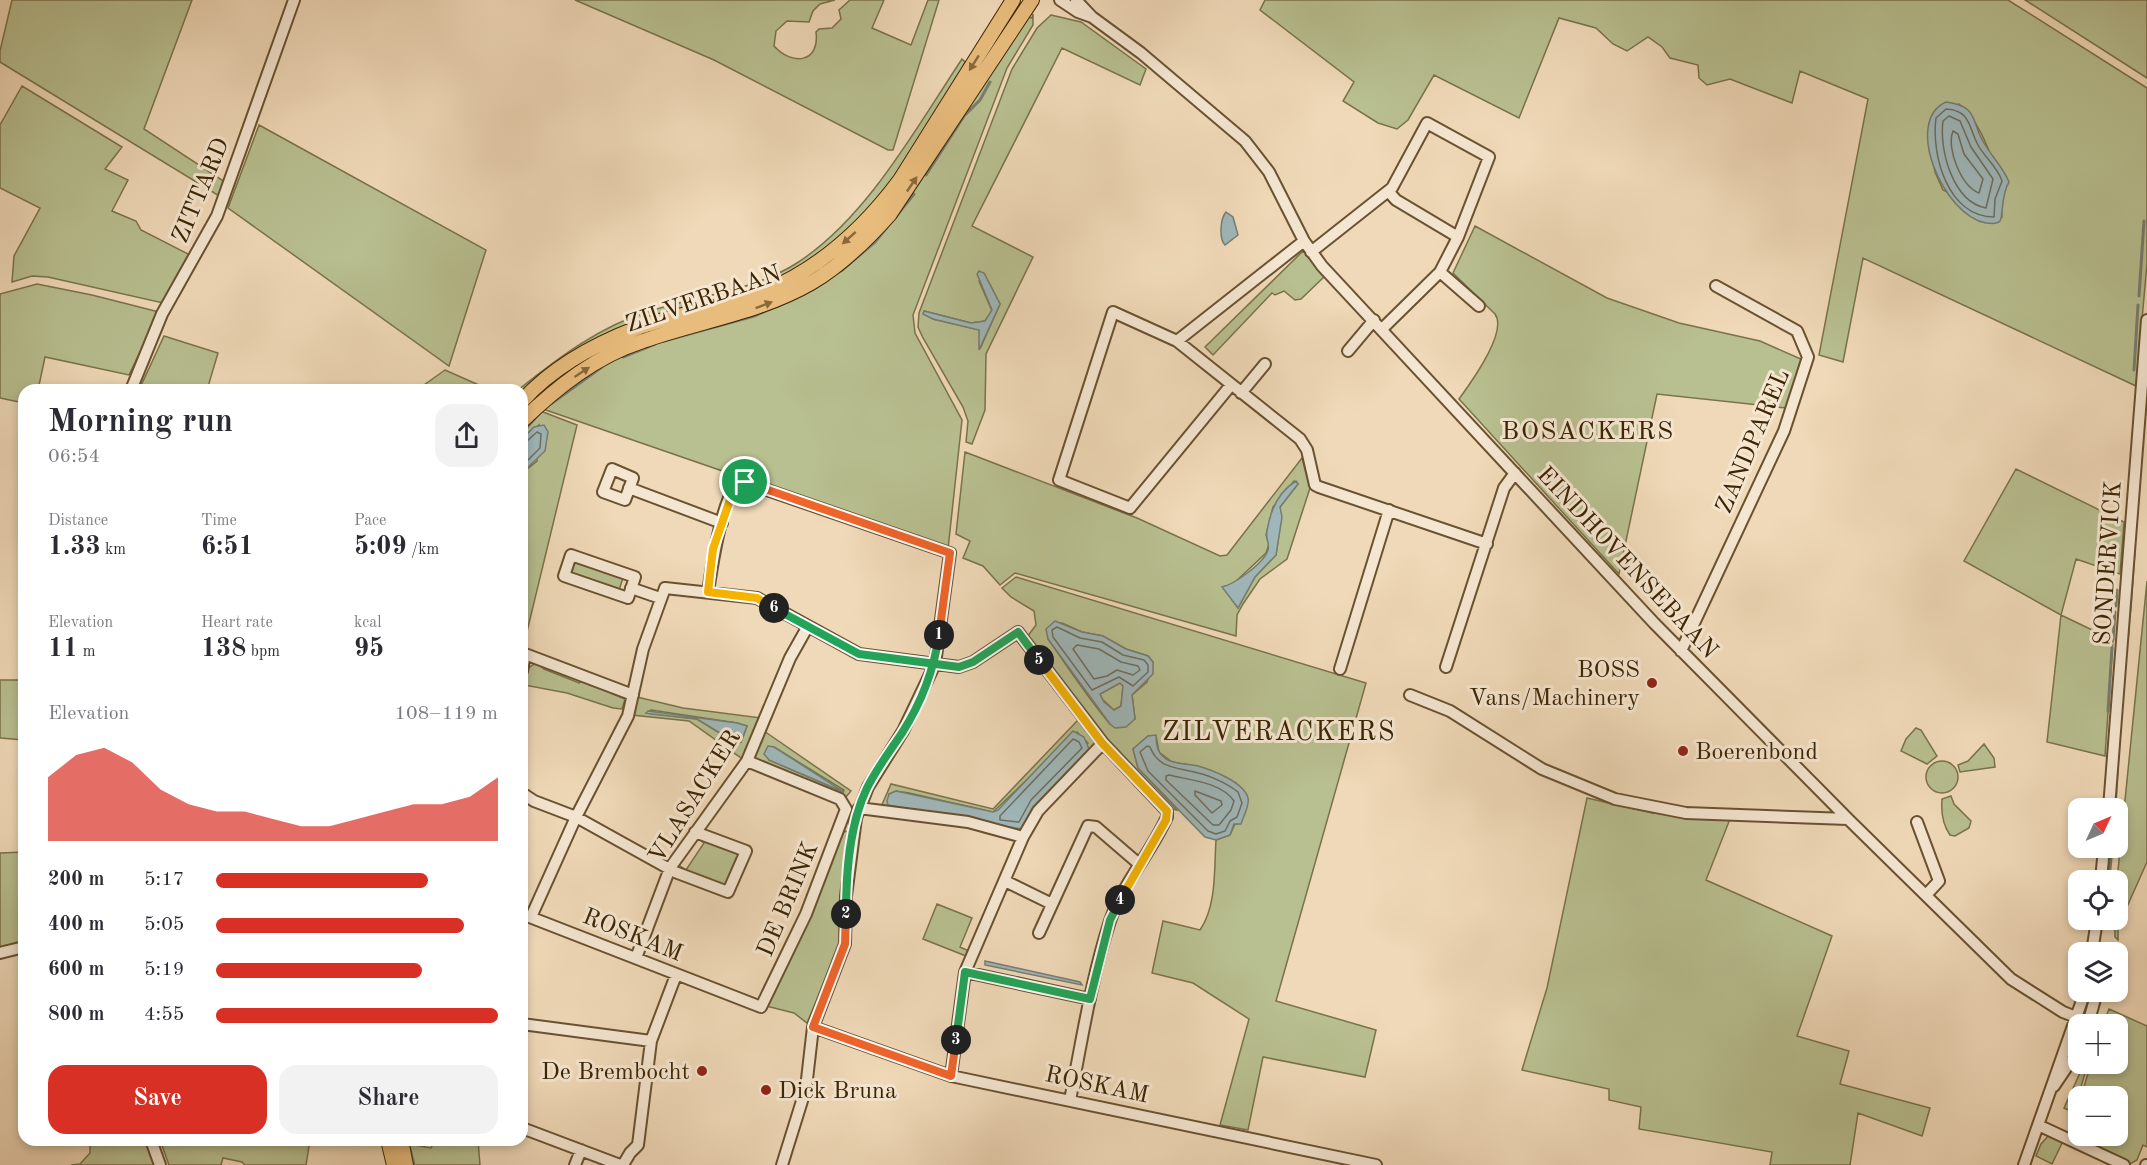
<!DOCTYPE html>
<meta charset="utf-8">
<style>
body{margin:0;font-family:"Old Standard TT",serif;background:#f2f2f3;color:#2b2b33;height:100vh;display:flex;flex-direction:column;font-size:22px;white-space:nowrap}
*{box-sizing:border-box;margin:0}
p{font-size:20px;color:#7c7c81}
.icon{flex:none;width:33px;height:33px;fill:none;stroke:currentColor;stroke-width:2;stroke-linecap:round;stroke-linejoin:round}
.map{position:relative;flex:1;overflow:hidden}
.sheet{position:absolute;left:18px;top:384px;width:510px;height:762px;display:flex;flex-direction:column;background:#fff;border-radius:18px;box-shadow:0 3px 9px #0003}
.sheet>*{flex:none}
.needle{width:39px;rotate:46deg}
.tools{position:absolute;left:2068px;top:798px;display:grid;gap:12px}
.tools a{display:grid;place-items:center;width:60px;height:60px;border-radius:12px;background:#fff;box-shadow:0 3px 9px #0003;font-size:30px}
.pin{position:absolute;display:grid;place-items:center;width:51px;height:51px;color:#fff;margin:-26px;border:3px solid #fff;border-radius:50%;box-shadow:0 2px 6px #0007}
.km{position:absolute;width:30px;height:30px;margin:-15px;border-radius:50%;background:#222;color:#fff;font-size:16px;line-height:30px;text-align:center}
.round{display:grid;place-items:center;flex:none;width:63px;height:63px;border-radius:18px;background:#f2f2f3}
.headline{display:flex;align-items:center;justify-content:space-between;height:102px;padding:0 30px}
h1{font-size:33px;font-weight:800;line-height:45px}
.metrics{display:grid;grid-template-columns:repeat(3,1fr);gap:9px;height:102px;padding:6px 30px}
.metrics div{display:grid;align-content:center}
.metrics b{font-size:26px;font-weight:800}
.metrics small{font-size:16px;font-weight:400}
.metrics p{font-size:16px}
.chart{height:168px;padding:12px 30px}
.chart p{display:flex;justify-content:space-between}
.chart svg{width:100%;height:108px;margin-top:6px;fill:#d93025;opacity:.7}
.primary-button{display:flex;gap:12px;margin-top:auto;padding:12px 30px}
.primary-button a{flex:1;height:69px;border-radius:18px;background:#d93025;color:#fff;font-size:24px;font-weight:800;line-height:69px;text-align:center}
.primary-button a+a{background:#f2f2f3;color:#2b2b33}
ul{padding:0 30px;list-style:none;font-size:20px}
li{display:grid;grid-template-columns:96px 72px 1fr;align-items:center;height:45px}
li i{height:15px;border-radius:8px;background:#d93025}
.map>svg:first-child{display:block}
.green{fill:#b8bf90;stroke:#7a7249;stroke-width:1.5;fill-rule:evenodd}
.water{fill:#9fb7ba;stroke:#777d70;stroke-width:1.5;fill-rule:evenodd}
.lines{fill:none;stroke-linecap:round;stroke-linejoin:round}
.shore{stroke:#6e6e5e;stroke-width:1.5}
.stream{stroke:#777d70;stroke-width:3}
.minor-casing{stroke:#695230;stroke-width:14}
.major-casing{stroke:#3c2502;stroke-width:16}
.minor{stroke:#f5e6d1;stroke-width:10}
.major{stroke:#e8bc7c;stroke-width:14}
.oneway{fill:#896939}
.split-1-casing{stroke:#fff;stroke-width:12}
.split-2-casing{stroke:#fff;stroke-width:12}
.split-3-casing{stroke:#fff;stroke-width:12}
.split-4-casing{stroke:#fff;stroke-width:12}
.split-5-casing{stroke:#fff;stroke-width:12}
.split-6-casing{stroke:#fff;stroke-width:12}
.split-7-casing{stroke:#fff;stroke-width:12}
.split-1{stroke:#f0652b;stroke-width:8}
.split-2{stroke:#22a559;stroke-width:8}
.split-3{stroke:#f0652b;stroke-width:8}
.split-4{stroke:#22a559;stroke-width:8}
.split-5{stroke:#f5b400;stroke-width:8}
.split-6{stroke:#22a559;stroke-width:8}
.split-7{stroke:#f5b400;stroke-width:8}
.poi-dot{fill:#8f2418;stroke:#f5e6d1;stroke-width:2}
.labels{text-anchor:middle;stroke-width:6;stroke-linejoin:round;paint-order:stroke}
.street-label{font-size:24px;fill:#3c2502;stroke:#f5e6d1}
.poi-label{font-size:24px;fill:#3c2502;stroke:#f5e6d1;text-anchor:end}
.neighbourhood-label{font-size:26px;letter-spacing:1.5px;fill:#3c2502;stroke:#f5e6d1}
.quarter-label{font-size:27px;letter-spacing:1.5px;fill:#3c2502;stroke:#f5e6d1}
</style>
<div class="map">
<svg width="2147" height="1165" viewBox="0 0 2147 1165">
<rect width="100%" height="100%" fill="#f0d9b8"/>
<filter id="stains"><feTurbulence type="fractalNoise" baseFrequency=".00333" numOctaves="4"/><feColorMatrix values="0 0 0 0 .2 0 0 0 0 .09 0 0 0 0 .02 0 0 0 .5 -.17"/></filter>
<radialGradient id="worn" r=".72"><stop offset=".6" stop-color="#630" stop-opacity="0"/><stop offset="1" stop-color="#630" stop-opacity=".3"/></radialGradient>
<path class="green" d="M12,0H192L144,129L225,182L219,196L0,62V51Z
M575,0H835L820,4L813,11L809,22L787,21L776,31L774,46C792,66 820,63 816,32L819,29L832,28L841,19L839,10L850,0H884L872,28L911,45L928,0H939L893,150H888L714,60Z
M1265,0H2008L2147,88V264L2136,386L1863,258L1843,362L1819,355L1868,99L1800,71L1792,103L1730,79L1707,85L1699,78L1698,65L1670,58L1662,47L1648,37L1627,51L1613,44L1596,28L1559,18L1519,118L1434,75L1408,120L1397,129L1378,123L1343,101L1354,82L1260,10ZM1959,104C1981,120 1993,163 2004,189L2001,201L2002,217L1943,190L1935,172L1928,134Z
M2025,0H2147V78Z
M1033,14V25L1007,68L913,315L915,333L962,420L948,549L540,408L622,353L735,317L864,247L1028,17L1032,18Z
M1051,15L1081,22L1146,69L1140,85L1062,48L972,226L1033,257L986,354L985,410L972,444L966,442L968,421L963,407L923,338L918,327L919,313L1012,69L1037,28ZM985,275L1000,304L980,349V330L933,319L924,311L971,323L985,321L992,311L979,281Z
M962,59L965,62L945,105L898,178L858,227L776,283L642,325L522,395V390H518C558,358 600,326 650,311C698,296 753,291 797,263C867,218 916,128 962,59Z
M22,86L122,147L105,169L128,180L112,211L136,221L141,230L192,256L163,303L48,277L32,276L12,282L14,256L40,208L0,188V125Z
M259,125L486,250L449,366L228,208Z
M1475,226L1607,298L1679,323L1760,341L1803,360L1786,408L1657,394L1619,574L1459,399C1470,384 1508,332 1495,314L1453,273Z
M1303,251L1325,276L1301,299L1295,300L1284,291L1275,295L1272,293L1213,355L1205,347Z
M37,284L92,295L159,312L129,375L45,357L38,390H24V403L0,398V294Z
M164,336L218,353L207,390H139Z
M445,370L490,390H417Z
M538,410L577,425L522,652V473L537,461L539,425L522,439V426Z
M965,452L1137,518L1220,556L1227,555L1302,458L1310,488L1287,559L1260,579L1243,604L1237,615L1236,636L1015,573L1000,585L983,566L963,558L970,541L956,534ZM1294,481L1298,484L1280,507L1281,520L1276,555L1255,577L1238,608L1223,587L1233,584L1266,553L1269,544L1266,535L1273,507Z
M2016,469L2124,522L2120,574L2076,559L2061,615L2113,640L2105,756L2047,742L2061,615L1964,561Z
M573,562L623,578L619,590L570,573Z
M1016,577L1366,683L1276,1001L1376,1030L1365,1077L1263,1057L1248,1130L1220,1125L1249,1019L1193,983L1152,973L1163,921L1200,930C1217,905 1214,869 1216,840L1230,835L1235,824H1238L1236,783L1199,767L1172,762L1159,752L1156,736H1148L1133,749L1138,768L1177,810L1172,809L1128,767L1027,637L1036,625L1034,611L1011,597L1002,588ZM1062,623L1082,632L1103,636L1126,649L1148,656L1153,662L1147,682L1132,695L1135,719L1110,724C1087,697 1068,667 1048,639Z
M2147,581V862L2118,927V940L2115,937V920H2118L2117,880Z
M538,664L544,669L579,683L583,681L625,699L622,709L613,708L567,693L524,685C526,675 526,664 538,664Z
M0,680H24V740L0,738Z
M1120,683L1123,686L1121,706L1114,710L1102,699L1100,694Z
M637,697L683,708L762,718L744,760L689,721L632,715ZM651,710L737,723L747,726L741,742L737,744L697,719L647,713Z
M1078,720H1081L1096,742L1095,746L1024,833L881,807L891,784L993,809ZM1077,732L1088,743L1033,807L1024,825L900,808L889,794L896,791L909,793L993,812Z
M1916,728L1921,730L1937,756L1927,764L1901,751L1906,739Z
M764,731L851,791L845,798L757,763L754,757ZM774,747L844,790L843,792L769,760Z
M1984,744L1994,758L1995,767L1960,772L1958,765L1968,761Z
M1926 777a16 16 0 1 1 32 0a16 16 0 1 1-32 0Z
M1951,796L1954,804L1971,821L1969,828L1955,836L1950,835C1943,825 1941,811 1942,799Z
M1587,798L1652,813L1730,819L1706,880L1832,936L1797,1036L1849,1051L1840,1084L1930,1108L1922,1136L1858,1113L1850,1165H1770L1772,1152L1639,1129L1641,1107L1609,1100V1089L1522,1070L1547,988Z
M846,831L849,834L842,940L807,1023L794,1013L766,1006L842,833Z
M696,837L742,852L727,889L677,868L678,865L686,870L704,843Z
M24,852V942L0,948V853Z
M937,904L972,918L960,947L969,951L966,956L923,939Z
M2109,1009L2147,1026V1147L2143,1145L2137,1160L2130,1164L2068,1136L2079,1103V1136H2118V1096H2081L2091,1064H2118V1024H2103Z
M2084,1064H2088L2073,1112L2064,1108Z
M2050,1134L2063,1141L2052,1164L2036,1156L2041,1144Z
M90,1140H145L154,1165H71L80,1164L90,1153Z
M160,1140H310L306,1165H245L242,1162L223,1158L221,1165H169Z
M403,1140H414L415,1145L431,1148L435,1140H478L480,1165H409Z"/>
<path class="water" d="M1946,102C1979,106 1971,122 1984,143C1992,157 2003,167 2009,182C2001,194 2003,218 2000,221C1996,225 1991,223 1986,223C1943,215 1903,121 1946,102Z
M1226,212L1233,217L1238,235L1225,245C1219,239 1220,219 1226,212Z
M979,271L984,273L1000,304L979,350V330L933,319L923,314L924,311L971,323L985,321L992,310L977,274Z
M544,425L548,432L545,451L522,473V439L534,427Z
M1296,481L1298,484L1280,507L1282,517L1276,555L1255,577L1238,608L1222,587C1235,584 1264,563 1268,550C1270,543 1265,538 1267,531C1270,512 1278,492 1296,481Z
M1055,621L1082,632L1103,636L1126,649L1148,656L1153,662V674L1132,695L1135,719L1126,727L1115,728L1110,724L1048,639L1046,629ZM1120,683L1123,686L1121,706L1114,710L1104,702L1100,694Z
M648,711L737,723L747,726L741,742L738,744L697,719L651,714L646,713Z
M1073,731L1084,737L1089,749L1033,807L1021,829L888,805L887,801L889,794L896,791L993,812L998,810Z
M1156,735C1156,741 1156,748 1160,753C1168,765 1186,763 1198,766C1212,770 1244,782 1248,798C1250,805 1243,817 1241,824H1234L1230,835L1216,840L1205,837L1138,768L1133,749L1148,736Z
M768,746L774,747L844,792L769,760L764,754Z
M985,961L1080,982L1082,985L985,965Z"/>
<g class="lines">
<path class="shore" d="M1946,109C1971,110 1969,129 1978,145C1985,158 1997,166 2002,181L1995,199L1994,217C1948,217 1931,155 1936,118Z
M1949,116L1960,121L1971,147L1993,179L1986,208C1953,202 1939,150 1943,121Z
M1953,131L1958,134L1964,154L1983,179L1979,193C1961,186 1946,148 1953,131Z
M522,442L527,441L537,432L541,434L540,448L522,466
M1057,627L1080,638L1102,642L1123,655L1144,660L1148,665V672L1133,686L1119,677L1092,690L1053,637L1052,630Z
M1077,645L1099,649L1121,662L1138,666L1140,670L1133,675L1117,670L1107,676L1094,679L1073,649Z
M1073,739L1079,742L1082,748L1031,800L1019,822L1000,820V816Z
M1147,746L1150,747C1159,770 1178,767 1198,773C1211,776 1228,784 1238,792L1242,803L1237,817L1230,821L1225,831L1216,834L1208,831L1148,771L1140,752Z
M1169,775C1189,780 1221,782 1234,801L1231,810L1219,825H1213L1166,780V776Z
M1195,791L1221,801L1222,805L1212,813L1195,795Z"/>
<path class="stream" d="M926,175L964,116L980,100L990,82
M841,271L875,242L914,194
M2139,296L2144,221
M664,341L754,316L789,301
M623,357L655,344
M2134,370L2138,305
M552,403L602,367
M522,433L537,416
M2116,606L2117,590
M2130,611L2134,554
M2128,635L2129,616
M2113,640L2115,612
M2108,711L2112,648
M2115,808L2118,755
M2109,880L2112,848
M408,1140L414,1165"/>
<defs>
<path id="minor" d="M1060,0L1078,12L1092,17L1141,53L1245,141L1269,172L1304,241L1322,266L1654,623L1848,819
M1076,0L1092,17
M1388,191L1396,200L1458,237
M1311,252L1392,188L1427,123L1489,157L1458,237L1440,272L1382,329
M1440,272L1479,306
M1177,341L1304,241
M1348,351L1374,320
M1231,385L1130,508L1059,480L1113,312L1177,341L1300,439L1307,450L1315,485L1319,487L1487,544
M131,390L162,314L217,216L294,0
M1241,393L1265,364
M612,469L633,478L625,500L603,492Z
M629,488L722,523
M571,555L635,577L628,598L564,576Z
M631,588L660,598
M708,592C711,572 723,488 741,481L950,553L935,664L903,731L868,787L856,818L846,896L845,944L813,1027L806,1088L782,1165
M1681,651L1784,431L1808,357L1797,331L1716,286
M1446,667L1504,488L1515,473
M1340,669L1389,510
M522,671L525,654L633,695
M1410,695L1450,711L1542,769L1615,799L1686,813L1848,819L2011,979L2063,1012L2089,1022
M522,793L534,801L576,817L675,872L728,892L746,851L695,832
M859,808L968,822L1023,837
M2109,808L2147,320
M1917,822L1939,881L1926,895
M2101,880L2104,848
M1005,881L1052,904
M522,914L761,1007L806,914L846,809L840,799L747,761
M531,917L576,817L628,716L643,649L665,588L757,598L859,654L959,667L973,662L1018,632L1103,743L1167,811V817C1151,853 1123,883 1110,921C1091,979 1082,1041 1070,1100
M1039,933L1088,826L1096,827L1139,864
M2092,952L2097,920
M0,953L24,947
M636,958L670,868L747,761L790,658L808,626
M965,972L1090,999
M522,1024L651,1041
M2088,1024L2097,992
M813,1027L951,1076L1376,1165
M951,1076L965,972L1023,837L1038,811L1103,743
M2054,1086L2079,1049
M2038,1125L2124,1165
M522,1128L620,1165
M151,1140L160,1165
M575,1165L581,1150
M623,1165L630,1153L638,1145L651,1041L676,975
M2024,1165L2085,992
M2146,1165H2147"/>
<path id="major" d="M522,401C552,368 595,344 637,328C676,314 717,309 756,295C816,272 863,230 900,180L1013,0
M522,421C557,387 596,356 643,341C699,321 759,313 811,283C842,265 867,240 890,214L1032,0
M388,1140L394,1165
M401,1140L406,1165"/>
</defs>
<use href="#minor" class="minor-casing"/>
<use href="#major" class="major-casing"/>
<use href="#minor" class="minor"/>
<use href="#major" class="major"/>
</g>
<defs><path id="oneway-solid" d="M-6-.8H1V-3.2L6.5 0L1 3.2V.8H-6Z" transform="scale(1.5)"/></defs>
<g class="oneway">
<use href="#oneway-solid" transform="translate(974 63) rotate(122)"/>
<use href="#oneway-solid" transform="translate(912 184) rotate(-56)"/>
<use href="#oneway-solid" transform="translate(849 238) rotate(138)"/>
<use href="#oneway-solid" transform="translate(764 305) rotate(-21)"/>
<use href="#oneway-solid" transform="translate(582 372) rotate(-33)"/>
</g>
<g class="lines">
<defs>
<path id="split-1" d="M745,482L950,553L939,635"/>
<path id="split-2" d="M846,914C846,873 849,825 867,788C877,768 890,751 902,733C921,703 934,670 939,635"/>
<path id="split-3" d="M846,914L845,944L813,1027L951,1076L956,1040"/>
<path id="split-4" d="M956,1040L965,972L1090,999L1110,920L1120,900"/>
<path id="split-5" d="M1039,660L1102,743L1167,811L1166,820L1120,900"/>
<path id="split-6" d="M774,608L859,654L959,667L973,662L1018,632L1039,660"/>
<path id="split-7" d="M745,482H738L734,488L713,549L708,592L757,598L774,608"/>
</defs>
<use href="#split-1" class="split-1-casing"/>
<use href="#split-2" class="split-2-casing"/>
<use href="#split-3" class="split-3-casing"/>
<use href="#split-4" class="split-4-casing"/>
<use href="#split-5" class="split-5-casing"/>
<use href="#split-6" class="split-6-casing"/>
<use href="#split-7" class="split-7-casing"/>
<use href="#split-1" class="split-1"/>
<use href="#split-2" class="split-2"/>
<use href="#split-3" class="split-3"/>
<use href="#split-4" class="split-4"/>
<use href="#split-5" class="split-5"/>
<use href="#split-6" class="split-6"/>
<use href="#split-7" class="split-7"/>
</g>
<g class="poi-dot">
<circle cx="1652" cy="683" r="6"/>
<circle cx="1683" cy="751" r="6"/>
<circle cx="702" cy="1071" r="6"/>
<circle cx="766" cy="1090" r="6"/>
</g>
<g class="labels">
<g class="street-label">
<text transform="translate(200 190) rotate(-67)" y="8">ZITTARD</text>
<text transform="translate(703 298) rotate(-19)" y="8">ZILVERBAAN</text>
<text transform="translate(1752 441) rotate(-67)" y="8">ZANDPAREL</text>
<text transform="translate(1628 562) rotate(47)" y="8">EINDHOVENSEBAAN</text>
<text transform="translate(2107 563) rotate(-86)" y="8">SONDERVICK</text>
<text transform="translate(694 796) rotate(-58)" y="8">VLASACKER</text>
<text transform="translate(787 899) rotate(-67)" y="8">DE BRINK</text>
<text transform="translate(633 934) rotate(22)" y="8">ROSKAM</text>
<text transform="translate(1097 1084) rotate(12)" y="8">ROSKAM</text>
</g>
<g class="poi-label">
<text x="1640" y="677">BOSS<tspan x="1640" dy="28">Vans/Machinery</tspan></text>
<text x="1695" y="759" text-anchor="start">Boerenbond</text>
<text x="690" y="1079">De Brembocht</text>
<text x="778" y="1098" text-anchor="start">Dick Bruna</text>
</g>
<g class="neighbourhood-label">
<text x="1588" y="439">BOSACKERS</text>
</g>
<g class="quarter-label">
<text x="1279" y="740">ZILVERACKERS</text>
</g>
</g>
<rect width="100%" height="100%" filter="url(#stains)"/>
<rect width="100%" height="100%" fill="url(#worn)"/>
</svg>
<div class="tools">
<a><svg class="needle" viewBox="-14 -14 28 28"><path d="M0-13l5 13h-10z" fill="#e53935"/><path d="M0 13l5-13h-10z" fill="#7c7c81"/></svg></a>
<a><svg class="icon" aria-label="locate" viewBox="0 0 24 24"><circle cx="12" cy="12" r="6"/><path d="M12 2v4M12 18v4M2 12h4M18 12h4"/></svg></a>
<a><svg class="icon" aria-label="layers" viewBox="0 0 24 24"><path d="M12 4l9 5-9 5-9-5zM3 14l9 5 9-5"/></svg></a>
<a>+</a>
<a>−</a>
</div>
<div class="pin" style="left:745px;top:482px;background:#1e9e55"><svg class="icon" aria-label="arrive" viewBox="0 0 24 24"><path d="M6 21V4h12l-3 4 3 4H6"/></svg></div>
<b class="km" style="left:939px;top:635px">1</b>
<b class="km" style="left:846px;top:914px">2</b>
<b class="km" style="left:956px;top:1040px">3</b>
<b class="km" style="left:1120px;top:900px">4</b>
<b class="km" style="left:1039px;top:660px">5</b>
<b class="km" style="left:774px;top:608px">6</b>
<section class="sheet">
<div class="headline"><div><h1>Morning run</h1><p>06:54</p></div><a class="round"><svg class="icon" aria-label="share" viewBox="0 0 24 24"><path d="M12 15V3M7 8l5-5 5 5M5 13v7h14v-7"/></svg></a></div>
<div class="metrics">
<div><p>Distance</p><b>1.33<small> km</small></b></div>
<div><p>Time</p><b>6:51</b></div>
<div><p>Pace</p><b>5:09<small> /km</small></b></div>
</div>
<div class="metrics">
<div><p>Elevation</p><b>11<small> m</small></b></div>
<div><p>Heart rate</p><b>138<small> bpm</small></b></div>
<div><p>kcal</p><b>95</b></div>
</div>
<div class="chart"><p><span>Elevation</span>108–119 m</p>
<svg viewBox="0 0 160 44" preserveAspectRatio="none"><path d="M0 44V18L10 9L20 6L30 12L40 23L50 29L60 32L70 32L80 35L90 38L100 38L110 35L120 32L130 29L140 29L150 26L160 18V44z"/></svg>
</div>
<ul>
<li><b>200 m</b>5:17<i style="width:75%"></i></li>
<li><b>400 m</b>5:05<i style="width:88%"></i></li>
<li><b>600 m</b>5:19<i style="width:73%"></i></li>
<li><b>800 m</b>4:55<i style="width:100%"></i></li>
</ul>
<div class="primary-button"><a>Save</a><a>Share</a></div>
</section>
</div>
